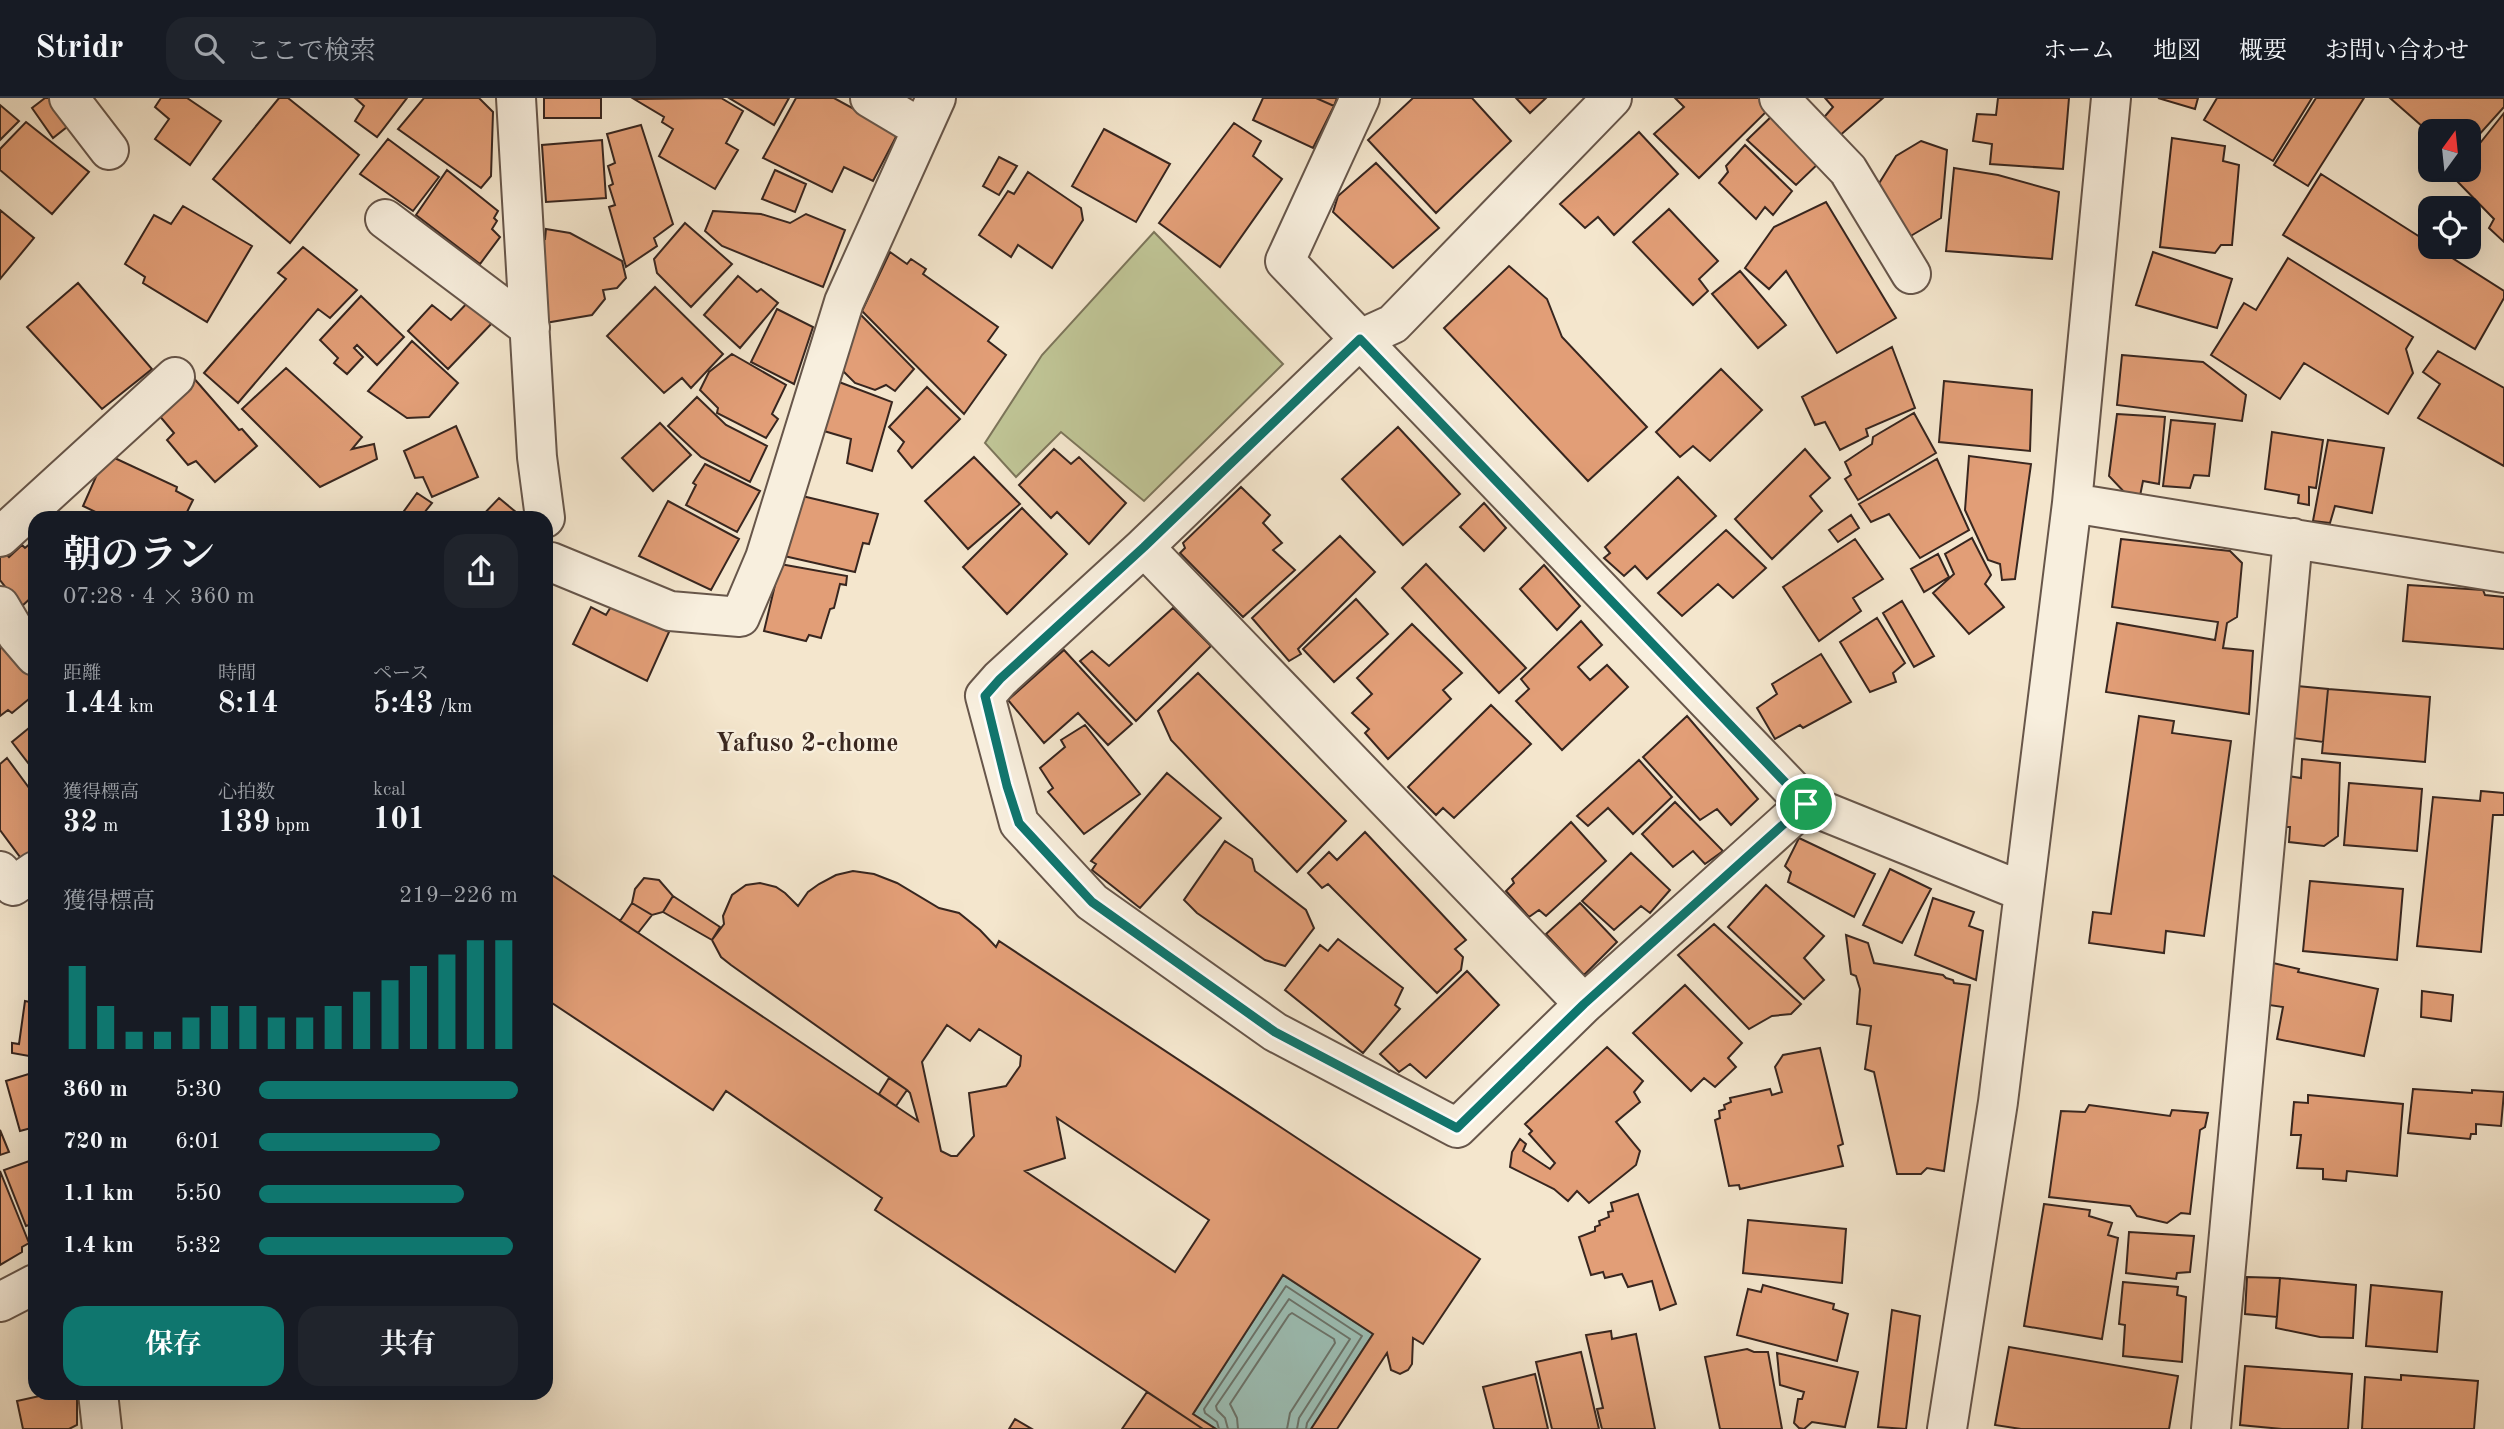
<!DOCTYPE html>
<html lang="ja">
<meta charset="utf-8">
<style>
body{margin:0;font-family:"Old Standard TT","Noto Serif JP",serif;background:#20242c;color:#f1f3f6;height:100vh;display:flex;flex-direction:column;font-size:26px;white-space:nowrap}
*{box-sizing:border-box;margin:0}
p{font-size:23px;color:#9ea1a6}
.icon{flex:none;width:38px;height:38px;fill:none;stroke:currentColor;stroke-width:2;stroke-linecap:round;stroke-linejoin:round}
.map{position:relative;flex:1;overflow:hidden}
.sheet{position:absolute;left:28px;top:413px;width:525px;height:889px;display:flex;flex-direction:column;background:#171b24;border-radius:21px;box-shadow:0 7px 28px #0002}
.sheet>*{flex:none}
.needle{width:46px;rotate:15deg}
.controls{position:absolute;left:2418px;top:21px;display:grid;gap:14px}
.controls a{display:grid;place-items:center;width:63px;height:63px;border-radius:14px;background:#171b24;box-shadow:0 7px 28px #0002;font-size:35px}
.pin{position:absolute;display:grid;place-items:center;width:60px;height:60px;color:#fff;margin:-30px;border:4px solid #fff;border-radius:50%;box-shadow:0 2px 7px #0007}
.round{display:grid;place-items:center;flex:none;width:74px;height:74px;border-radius:21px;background:#20242c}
.summary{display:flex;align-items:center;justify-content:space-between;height:119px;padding:0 35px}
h1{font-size:38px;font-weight:700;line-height:52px}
.stats{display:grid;grid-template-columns:repeat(3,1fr);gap:10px;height:119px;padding:7px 35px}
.stats div{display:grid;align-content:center}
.stats b{font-size:30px;font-weight:700}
.stats small{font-size:19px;font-weight:400}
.stats p{font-size:19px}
.chart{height:196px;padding:14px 35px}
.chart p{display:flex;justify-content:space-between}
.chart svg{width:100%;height:126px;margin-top:7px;stroke:#0f766e;stroke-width:6}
.action{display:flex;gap:14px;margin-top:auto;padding:14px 35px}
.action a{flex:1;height:80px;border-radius:21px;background:#0f766e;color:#fff;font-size:28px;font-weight:700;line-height:80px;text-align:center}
.action a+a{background:#20242c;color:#f1f3f6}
ul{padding:0 35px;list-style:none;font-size:23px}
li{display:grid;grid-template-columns:112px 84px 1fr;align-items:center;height:52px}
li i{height:18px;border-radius:9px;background:#0f766e}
header{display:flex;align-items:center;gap:42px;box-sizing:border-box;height:98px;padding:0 35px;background:#171b24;border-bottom:2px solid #363941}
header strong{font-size:33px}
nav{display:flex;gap:38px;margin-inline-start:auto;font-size:24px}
.search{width:490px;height:63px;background:#20242c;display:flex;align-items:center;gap:18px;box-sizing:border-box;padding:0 24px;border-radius:21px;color:#9ea1a6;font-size:26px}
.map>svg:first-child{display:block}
.green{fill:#bfc495;stroke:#7c755a;stroke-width:2}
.water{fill:#9cc0b7;stroke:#74827a;stroke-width:2}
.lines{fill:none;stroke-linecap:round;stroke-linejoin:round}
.shore{stroke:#6a736b;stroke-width:2}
.building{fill:#e29e77;stroke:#38261f;stroke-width:2;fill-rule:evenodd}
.minor-casing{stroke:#67564a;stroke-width:42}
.minor{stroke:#f8efde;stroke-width:38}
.route-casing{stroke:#fff;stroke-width:14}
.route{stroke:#0f766e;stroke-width:9}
.labels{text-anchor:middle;stroke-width:5;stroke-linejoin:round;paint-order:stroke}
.neighbourhood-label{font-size:26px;font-weight:bold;fill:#38261f;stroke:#f8efde}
</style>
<header>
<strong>Stridr</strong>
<div class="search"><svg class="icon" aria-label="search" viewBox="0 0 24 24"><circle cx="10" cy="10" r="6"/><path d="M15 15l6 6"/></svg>ここで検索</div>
<nav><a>ホーム</a><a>地図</a><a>概要</a><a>お問い合わせ</a></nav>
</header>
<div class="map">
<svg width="2504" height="1331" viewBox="0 0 2504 1331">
<rect width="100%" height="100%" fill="#f4e6cd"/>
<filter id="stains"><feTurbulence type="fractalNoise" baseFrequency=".00286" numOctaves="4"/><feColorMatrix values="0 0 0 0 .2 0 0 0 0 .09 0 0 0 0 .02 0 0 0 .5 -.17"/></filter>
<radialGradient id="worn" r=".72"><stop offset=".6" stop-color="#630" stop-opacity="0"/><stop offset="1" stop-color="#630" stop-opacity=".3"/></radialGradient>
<path class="green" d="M1154,134L1283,266L1144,403L1061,334L1016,379L985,345L1042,257Z"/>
<path class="water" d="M1283,1177L1373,1236L1311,1331H1216L1193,1316Z"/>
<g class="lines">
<path class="shore" d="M1219,1331L1217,1324L1205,1315L1204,1311L1286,1188L1362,1238L1307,1325L1306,1331
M1228,1331L1225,1320L1217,1312L1216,1308L1289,1201L1350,1241L1299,1320L1297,1331
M1238,1331L1237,1320L1230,1306L1289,1217L1292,1215L1334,1241L1335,1245L1290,1315L1287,1331"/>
</g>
<path class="building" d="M45,0H52L72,25L53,40L32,10Z
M161,0H187L221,23L190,67L155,41L169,21L155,9Z
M279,0H288L359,57L290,145L213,81Z
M355,0H407L377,39L355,23L364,8Z
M424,0H479L493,14L491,78L481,90L398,31Z
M544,0H601V20H544Z
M721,0L743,13L726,45L738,52L715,91L659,58L673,31L662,24L664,19L634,1Z
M729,0H789L774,27Z
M796,0H834L898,35L873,83L844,69L832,94L763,60Z
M1263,0H1316L1334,8L1313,50L1253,22Z
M1316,0H1337L1334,8Z
M1413,0H1472L1511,43L1436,115L1368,42Z
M1516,0H1546L1530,15Z
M1675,0H1766L1772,8L1699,80L1654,36L1684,9Z
M1825,0H1883L1837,40L1820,24L1833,9Z
M1998,0H2069L2063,71L1990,66L1992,46L1973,43L1977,16L1996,17Z
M2158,0H2198L2195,11Z
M2217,0H2312L2273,63L2204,22Z
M2316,0H2364L2308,88L2274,67Z
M2390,0H2504V9L2469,48V33H2431V36Z
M0,7L19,23L0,42Z
M1775,15L1822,62L1796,87L1747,42Z
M2504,15V144L2489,130L2494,121L2453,79L2459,72H2469V59Z
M26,24L89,74L52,116L0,72V51Z
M1234,25L1261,43L1253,58L1282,81L1220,169L1159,125Z
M641,27L673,126L654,140L657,148L626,169L609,109L615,107L609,88L613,86L608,68L615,65L607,36Z
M1104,31L1170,66L1136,124L1072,88Z
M1639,34L1678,76L1614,137L1598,119L1585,130L1560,106Z
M2172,40L2225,48L2223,63L2239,67L2232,147H2221L2215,155L2160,149Z
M388,41L439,79L413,113L360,76Z
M602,42L606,100L546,104L542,47Z
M1921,43L1947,52L1941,120L1909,139L1878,87L1896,58Z
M1745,47L1792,93L1773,117L1765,109L1756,121L1719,85L1728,74L1726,68Z
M999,59L1017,68L999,97L983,88Z
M1376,65L1439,130L1393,170L1333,114L1338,98Z
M1954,70L1998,77L2059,94L2052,161L1946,153Z
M447,72L498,113L494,120L497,123L492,131L500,139L480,166L416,117Z
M775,72L806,86L795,114L762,101Z
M1028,74L1081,110L1083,122L1052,170L1018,147L1011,159L979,137L1008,93L1014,96Z
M2321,76L2431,146V149H2435L2504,193V200L2475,251L2283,137Z
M1826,104L1896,220L1837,255L1786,173L1769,191L1745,170L1774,129Z
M183,108L252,148L207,224L143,185L145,179L125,166L154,117L171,126Z
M1669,111L1718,163L1699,181L1708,193L1693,207L1633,144Z
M0,112L34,140L0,181Z
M713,113L761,116L790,125L806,116L845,132L823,189L722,148L705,133Z
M685,125L732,166L691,209L657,175L654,161Z
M546,131L570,135L622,163L626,180L617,190L603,192L605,201L592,217L545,225L537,142L545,141Z
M303,149L357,192L330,220L318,211L238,305L204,275L286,181L278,175Z
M890,154L907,166L911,161L926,171L923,176L998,229L988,243L1006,257L964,316L862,213Z
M2153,154L2232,181L2217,230L2136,207Z
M2288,160L2413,239L2406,251L2413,275L2388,316L2304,265L2280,301L2211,257L2244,205L2256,212Z
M1509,168L1547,201L1562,239L1647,329L1588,383L1444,230Z
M1740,173L1786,227L1758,250L1712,196Z
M738,178L757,194L761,191L778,205L740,250L704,217Z
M78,185L152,271L102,311L27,229Z
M655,189L723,256L691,290L682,280L664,295L607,238Z
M361,198L404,239L377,267L357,247L354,250L363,259L347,276L334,265L338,260L320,242Z
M471,201L494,223L448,271L408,233L432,207L451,222Z
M777,211L813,229L794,286L751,264Z
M861,217L914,271L895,293L886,287L875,292L855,285L840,270Z
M412,243L458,285L429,319L407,320L368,293Z
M1892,249L1915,310L1866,331L1868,338L1840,352L1825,324L1815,327L1802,299Z
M2438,253L2504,290V368L2418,320L2440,286L2423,274Z
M732,256L786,287L772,316L778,321L766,340L717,315L718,310L700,292L709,274Z
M2122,257L2203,264L2246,297L2242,323L2117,307Z
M286,270L362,339L352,351L374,346L377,361L320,389L242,311Z
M1721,271L1762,312L1710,363L1693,348L1680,359L1656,334Z
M191,277L239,332L242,331L257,348L215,384L196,363L188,367L167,342L174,335L153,310Z
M1944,283L2032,292L2030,353L1939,344Z
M839,284L892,304L872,373L847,365L851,341L824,333Z
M927,289L960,321L912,370L898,353L904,344L889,329Z
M697,299L726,327L767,348L750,384L701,359L668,328Z
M1914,315L1936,355L1858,402L1845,381L1851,377L1845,364L1872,346L1873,339Z
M2117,316L2165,319L2159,386L2143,383L2140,398L2127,397L2109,378Z
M2171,322L2215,326L2209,378L2194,377L2190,390L2163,388Z
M660,325L691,357L653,393L622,360Z
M456,328L478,379L432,399L423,379L415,380L404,353Z
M1398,329L1460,396L1403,447L1342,381Z
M2272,334L2323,342L2316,390L2309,389V407L2298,405L2299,397L2265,391Z
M2328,342L2384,350L2372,415L2335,408L2330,425L2313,423Z
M1054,351L1071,366L1079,359L1126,405L1089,446L1057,414L1051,420L1019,387Z
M1805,351L1830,380L1810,398L1822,413L1772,461L1735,421Z
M106,356L177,389L176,393L193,402L184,420H101L102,417L83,408Z
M1969,358L2031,366L2015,481L2002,482L2000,466L1988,462L1965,412Z
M974,359L1020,406L968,451L925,403Z
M1937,361L1969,432L1920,460L1889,416L1871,424L1859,406Z
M705,366L760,393L737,434L686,407L696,387L693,385Z
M1678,379L1716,418L1647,481L1635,468L1624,478L1604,460L1610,455L1605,449Z
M1241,389L1270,417L1263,425L1282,445L1273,452L1295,472L1243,519L1180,455L1185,450L1183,445Z
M417,395L432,405L420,420H399Z
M798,397L878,416L869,446L863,445L855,474L784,458Z
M499,400L517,415L513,420H480Z
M668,403L739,441L711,492L639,458Z
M1484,405L1506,430L1484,453L1460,429Z
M1022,410L1067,456L1007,516L963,469Z
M1851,417L1859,430L1838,444L1829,432Z
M1726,432L1766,470L1733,500L1718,486L1682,518L1658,495Z
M1340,438L1375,474L1298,551L1301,556L1289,563L1252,520Z
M1972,440L1991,477L1985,486L2004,509L1969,536L1933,495L1954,476L1945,456Z
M1855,441L1883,481L1853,500L1861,513L1819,543L1783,489Z
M2121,441L2230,453L2242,465L2237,519L2227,525L2223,550L2253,553L2249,616L2106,594L2117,525L2215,542L2218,524L2112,509Z
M31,445L35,450V496L21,509L0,482V458L4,454L9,459L22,447L25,450Z
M1938,456L1949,479L1924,494L1911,471Z
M780,466L847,478L846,487L840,486L834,510L830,511L821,540L809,537L806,543L764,533Z
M1426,466L1526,570L1499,595L1402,490Z
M1544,467L1580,508L1557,532L1520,491Z
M2408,487L2483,492L2485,497L2504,499V551L2403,543Z
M1356,501L1388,536L1334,584L1303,551Z
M1902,503L1934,558L1914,569L1883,515Z
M612,507L669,534L647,583L573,546L591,509L606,517Z
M1173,510L1211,548L1136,623L1080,563L1092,553L1109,568Z
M35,511V527L27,518Z
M1877,520L1905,565L1893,575L1896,584L1870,594L1840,544Z
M1581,523L1602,547L1578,569L1590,582L1607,567L1628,589L1562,652L1516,603L1529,591L1521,581Z
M1412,526L1462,575L1443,592L1451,601L1388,661L1365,635L1369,631L1352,615L1372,596L1357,580Z
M0,538L35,578V596L12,615L8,612L0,618Z
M1064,552L1132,626L1108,647L1078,615L1044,645L1008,602Z
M1821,556L1851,604L1803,630L1800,627L1775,641L1757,610L1777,596L1772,586Z
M1198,575L1346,723L1297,774L1171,642L1158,613Z
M2297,588L2328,591L2323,644L2292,640Z
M2328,591L2430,599L2425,664L2322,655Z
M1491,607L1531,646L1454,720L1443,710L1436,717L1408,689Z
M1687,618L1758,701L1731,727L1717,711L1700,722L1643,659Z
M2139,618L2174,623L2172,635L2231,643L2204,838L2166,833L2164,855L2089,845L2093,814L2111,816Z
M35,625V674L12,644Z
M1085,627L1140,696L1084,736L1048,694L1053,690L1040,670L1065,649L1061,642Z
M7,660L35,698V754L23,763L0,732V666Z
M2302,661L2340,665L2338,738L2324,748L2289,744L2290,729H2283L2288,678L2301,680Z
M1639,662L1672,699L1633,736L1608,710L1588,728L1577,718Z
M1167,675L1221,720L1140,810L1092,772L1096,766L1091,763Z
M2349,685L2422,691L2417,753L2344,747Z
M2481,693L2504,695V717H2493L2481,854L2417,848L2433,699L2480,703Z
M1675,704L1723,753L1705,766L1693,753L1673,769L1642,736Z
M1571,724L1606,763L1546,818L1539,812L1529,819L1506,793L1514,785L1512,781Z
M1365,734L1466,842L1455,851L1463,859L1461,872L1437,895L1328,786L1322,790L1308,775L1329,754L1337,762Z
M1799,740L1875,776L1854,819L1788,784L1791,774L1785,768Z
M1225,743L1252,761L1255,773L1306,812L1314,830L1285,868L1265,862L1197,815L1184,802Z
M1631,755L1670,792L1650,815L1641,808L1614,832L1582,803Z
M1890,771L1931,791L1902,845L1863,827Z
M546,773L918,1023L910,995L907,992L731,867L721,859L712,842L724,826L723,818L732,797L746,787L760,785L776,789L785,795L798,808L808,794L819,786L836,777L853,773L874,776L897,785L939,810L959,815L980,832L996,849L999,843L1480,1161L1423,1246L1413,1240L1412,1266L1408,1272L1400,1276L1391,1272L1387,1255L1337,1331H1311L1373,1236L1283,1177L1193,1316L1216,1331H1203L875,1112L882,1100L726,993L713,1012L546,901ZM947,927L970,943L979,931L1021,958L1020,968L1006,988L969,995L974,1038L957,1058H951L941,1053L922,964ZM1057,1020L1209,1122L1175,1174L1025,1073L1065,1060Z
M644,780L659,782L673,798L663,814L652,817L632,805L635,791Z
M2310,783L2403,791L2397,862L2303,853Z
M1766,787L1824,838L1804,860L1824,882L1804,901L1728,829Z
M673,798L720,829L712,842L663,814Z
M1933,800L1974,814L1969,828L1983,833L1976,882L1915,857Z
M632,805L652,817L638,835L620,823Z
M1580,805L1617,844L1584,877L1546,836Z
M1714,826L1801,906L1791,916L1772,918L1749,931L1678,857Z
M1846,837L1868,845L1874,865L1943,877L1946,880L1953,882L1954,885L1970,887L1944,1073L1927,1070L1921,1076H1897L1874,974L1865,971L1871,928L1857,926L1860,891L1856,878L1851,876Z
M1338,841L1403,890L1395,907L1400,911L1363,955L1285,892L1320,847L1328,853Z
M2273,865L2299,871L2298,874L2378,891L2364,958L2277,941L2283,909L2269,907Z
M1467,873L1499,907L1426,980L1410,966L1399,974L1380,956Z
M1685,887L1742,945L1728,960L1736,969L1715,989L1704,980L1691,993L1633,935Z
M2422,893L2453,897L2451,923L2421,919Z
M25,903L35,905V959L12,955V945L19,946Z
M1607,949L1643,983L1634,994L1640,1004L1616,1024L1640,1053L1636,1067L1589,1105L1577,1093L1568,1103L1554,1091L1510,1069L1512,1054L1520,1041L1526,1046L1523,1053L1550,1071L1555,1065L1529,1036L1532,1033L1525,1026Z
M1820,950L1843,1046L1838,1048L1843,1068L1740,1091L1739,1087L1729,1088L1715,1022L1720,1020L1719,1013L1725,1011L1724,1007L1731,1004L1730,1000L1770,991L1772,997L1782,994L1775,969L1783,957Z
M35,974V1029L20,1033L6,983Z
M889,980L907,992L896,1008L879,996Z
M2413,991L2472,995V992L2504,994L2501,1028L2476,1026V1036H2471L2470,1041L2408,1035Z
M2308,997L2403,1006L2397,1078L2347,1073L2346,1083L2323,1081V1071L2297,1070L2301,1037H2291L2294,1004L2308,1005Z
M2089,1007L2170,1018L2172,1012L2208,1015L2205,1029L2200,1032L2190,1116L2181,1115L2167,1125L2137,1118L2130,1108L2049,1099L2061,1013L2085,1014Z
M0,1032L9,1054L0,1057Z
M35,1061V1125L26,1128L4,1072Z
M0,1073L29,1145L22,1149V1154L0,1167Z
M1638,1096L1676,1206L1660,1212L1652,1183L1628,1189L1622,1176L1605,1180L1603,1174L1591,1177L1579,1139L1595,1133V1129L1600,1127L1599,1123L1609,1119L1608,1114L1613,1113L1611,1105Z
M2044,1106L2090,1112L2089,1118L2112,1125L2108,1137L2118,1140L2102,1241L2024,1228Z
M1748,1122L1846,1131L1842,1185L1743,1175Z
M2129,1134L2194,1138L2190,1174L2177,1175L2176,1181L2126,1175Z
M2247,1179L2280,1180L2277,1219L2245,1216Z
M2280,1180L2356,1187L2353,1240L2320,1239L2276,1230Z
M2123,1184L2178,1189L2177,1197L2186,1199L2182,1264L2123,1258L2125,1227L2119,1226Z
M1763,1187L1834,1206L1833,1211L1848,1216L1837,1263L1737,1237L1748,1191L1761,1194Z
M2371,1187L2442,1194L2437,1254L2366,1248Z
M1892,1212L1920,1218L1906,1331L1878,1329Z
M1611,1233L1612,1241L1636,1236L1655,1331H1602L1597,1311L1603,1310L1586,1237Z
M2009,1249L2178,1278L2169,1331H2021L1995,1327Z
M1747,1251L1754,1254H1768L1782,1331H1720L1705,1259Z
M1581,1254L1599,1331H1552L1536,1264Z
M1777,1255L1858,1274L1845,1329L1812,1324L1804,1331L1799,1330L1794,1325L1798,1301H1802L1804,1294L1780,1287Z
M2245,1268L2352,1276L2348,1331H2282L2240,1327Z
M1535,1276L1548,1331H1494L1483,1289Z
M2401,1277L2478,1283L2474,1331H2362L2365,1279L2401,1282Z
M1147,1294L1203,1331H1122Z
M53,1295H77V1327L69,1331H23L17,1303Z
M1015,1321L1032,1331H1009Z"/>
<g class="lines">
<defs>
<path id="minor" d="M69,0L109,52
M516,0L537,359L545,420
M870,0L922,31
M1360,0L1285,163L1806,706L2024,794
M1612,0L1393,226L1360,241L1144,449L1000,581L985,598L1019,725L1092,804L1275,934L1457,1030L1584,906L1806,706
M1779,0L1848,72L1911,176
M385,121L530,230
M2072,405L2504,475
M0,439L175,279
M1144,449L1584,906
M551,464L670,513L740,519L765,460L844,204L936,0
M0,508L17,537L35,558
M0,773L13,788L35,773
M0,1204L35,1186
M98,1295L102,1331
M1947,1331L1998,1004L2072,405L2111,0
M2211,1331L2293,440"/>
</defs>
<use href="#minor" class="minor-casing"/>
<use href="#minor" class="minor"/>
</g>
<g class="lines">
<defs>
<path id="route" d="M1360,241L1806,706L1584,906L1457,1030L1275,934L1092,804L1019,725L1007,688L985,598L1000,581L1144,449Z"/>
</defs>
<use href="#route" class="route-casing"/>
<use href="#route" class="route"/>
</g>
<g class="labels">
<g class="neighbourhood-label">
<text x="807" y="653">Yafuso 2-chome</text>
</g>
</g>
<rect width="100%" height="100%" filter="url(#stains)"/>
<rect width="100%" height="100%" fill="url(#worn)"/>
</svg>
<div class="controls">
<a><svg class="needle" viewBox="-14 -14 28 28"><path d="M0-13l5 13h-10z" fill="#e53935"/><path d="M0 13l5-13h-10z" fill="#9ea1a6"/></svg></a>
<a><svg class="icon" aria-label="locate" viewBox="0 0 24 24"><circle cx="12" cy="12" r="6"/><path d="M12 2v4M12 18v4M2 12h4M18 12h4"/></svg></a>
</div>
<div class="pin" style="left:1806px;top:706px;background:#1e9e55"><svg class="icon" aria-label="arrive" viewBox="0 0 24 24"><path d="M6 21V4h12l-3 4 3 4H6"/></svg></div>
<section class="sheet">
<div class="summary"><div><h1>朝のラン</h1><p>07:28 · 4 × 360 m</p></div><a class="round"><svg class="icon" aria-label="share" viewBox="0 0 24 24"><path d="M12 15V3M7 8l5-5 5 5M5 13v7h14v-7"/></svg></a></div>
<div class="stats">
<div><p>距離</p><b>1.44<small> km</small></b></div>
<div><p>時間</p><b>8:14</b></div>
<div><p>ペース</p><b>5:43<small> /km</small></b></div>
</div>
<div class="stats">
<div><p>獲得標高</p><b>32<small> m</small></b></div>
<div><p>心拍数</p><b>139<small> bpm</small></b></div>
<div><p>kcal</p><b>101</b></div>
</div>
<div class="chart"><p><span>獲得標高</span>219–226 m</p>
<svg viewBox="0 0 160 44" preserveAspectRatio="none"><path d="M5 44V15M15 44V29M25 44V38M35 44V38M45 44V33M55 44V29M65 44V29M75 44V33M85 44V33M95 44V29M105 44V24M115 44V20M125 44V15M135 44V11M145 44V6M155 44V6"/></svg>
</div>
<ul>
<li><b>360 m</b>5:30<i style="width:100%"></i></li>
<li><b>720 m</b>6:01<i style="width:70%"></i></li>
<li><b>1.1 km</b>5:50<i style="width:79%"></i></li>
<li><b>1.4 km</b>5:32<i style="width:98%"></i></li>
</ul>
<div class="action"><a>保存</a><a>共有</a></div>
</section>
</div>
